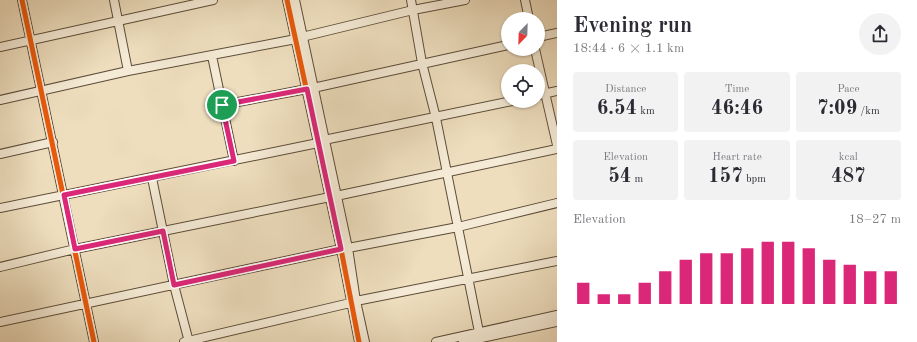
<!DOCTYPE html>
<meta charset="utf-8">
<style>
body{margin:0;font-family:"Old Standard TT",serif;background:#f2f2f3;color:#2b2b33;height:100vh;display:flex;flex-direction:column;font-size:15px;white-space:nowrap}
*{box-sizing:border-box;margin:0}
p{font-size:13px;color:#7c7c81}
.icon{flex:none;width:22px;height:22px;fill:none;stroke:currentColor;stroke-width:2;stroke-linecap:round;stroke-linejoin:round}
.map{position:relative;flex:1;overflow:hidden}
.sheet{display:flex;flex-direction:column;background:#fff;width:360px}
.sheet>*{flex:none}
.needle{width:26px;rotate:203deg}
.tools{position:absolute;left:501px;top:12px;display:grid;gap:8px}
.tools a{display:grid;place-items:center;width:44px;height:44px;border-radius:50%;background:#fff;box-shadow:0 1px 3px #0004;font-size:20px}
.pin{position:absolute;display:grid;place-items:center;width:34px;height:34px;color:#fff;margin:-17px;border:2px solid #fff;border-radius:50%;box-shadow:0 1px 4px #0007}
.round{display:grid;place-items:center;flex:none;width:42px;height:42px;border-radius:21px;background:#f2f2f3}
.head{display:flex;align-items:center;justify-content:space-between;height:68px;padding:0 16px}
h1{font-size:22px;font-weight:600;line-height:30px}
.stats{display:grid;grid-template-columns:repeat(3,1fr);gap:6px;height:68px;padding:4px 16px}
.stats div{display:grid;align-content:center;border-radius:4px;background:#f2f2f3;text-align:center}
.stats b{font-size:20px;font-weight:600}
.stats small{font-size:11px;font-weight:400}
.stats p{font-size:11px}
.chart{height:112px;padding:8px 16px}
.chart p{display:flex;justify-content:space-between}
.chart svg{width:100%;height:72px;margin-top:4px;stroke:#db2777;stroke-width:6}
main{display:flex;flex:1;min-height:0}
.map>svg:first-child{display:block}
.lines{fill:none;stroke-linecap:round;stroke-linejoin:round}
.minor-casing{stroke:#5c4c38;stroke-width:10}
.minor{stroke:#f4ead5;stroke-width:8}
.cycleway-casing{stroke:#f4ead5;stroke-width:8}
.cycleway{stroke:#e8590c;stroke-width:5}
.route-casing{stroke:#fff;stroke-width:8}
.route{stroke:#db2777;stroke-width:5}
</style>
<main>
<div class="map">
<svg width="557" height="342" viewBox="0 0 557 342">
<rect width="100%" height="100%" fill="#eedebe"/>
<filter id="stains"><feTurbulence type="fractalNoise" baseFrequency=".005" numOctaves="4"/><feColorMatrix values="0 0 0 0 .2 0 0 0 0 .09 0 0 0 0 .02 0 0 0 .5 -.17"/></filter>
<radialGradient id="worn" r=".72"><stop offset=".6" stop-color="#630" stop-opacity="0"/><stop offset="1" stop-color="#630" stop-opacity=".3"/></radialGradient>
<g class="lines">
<defs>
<path id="minor" d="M22,0L94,342
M114,0L128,71
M287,0L341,249L359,342
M295,0L348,248L356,301L365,342
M411,0L422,63L436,118L479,332
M525,0L529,19
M302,37L413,10L465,0
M538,37L557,33
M0,47L213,0
M535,49L557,145
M212,56L234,161
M313,88L508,45
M538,95L557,91
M0,100L128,71L296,39
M222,105L307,89
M324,140L512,101
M0,154L53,142
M152,178L174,285L189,342
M336,196L557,149
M0,208L318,143
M348,248L458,227L557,203
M0,267L75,249L330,197
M356,301L557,261
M0,322L341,249
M184,342L350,303
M436,342L557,315
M463,342L557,322"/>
</defs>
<use href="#minor" class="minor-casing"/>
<use href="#minor" class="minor"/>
<defs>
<path id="cycleway" d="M22,0L94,342
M287,0L341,249L359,342"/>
</defs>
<use href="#cycleway" class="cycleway-casing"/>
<use href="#cycleway" class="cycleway"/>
</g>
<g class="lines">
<defs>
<path id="route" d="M307,89L341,249L174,285L163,231L75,249L64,195L234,161L222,105Z"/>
</defs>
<use href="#route" class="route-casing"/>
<use href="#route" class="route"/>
</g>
<rect width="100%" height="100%" filter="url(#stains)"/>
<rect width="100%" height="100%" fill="url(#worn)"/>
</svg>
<div class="tools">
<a><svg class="needle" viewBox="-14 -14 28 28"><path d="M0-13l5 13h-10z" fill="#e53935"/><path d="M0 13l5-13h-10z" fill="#7c7c81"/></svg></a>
<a><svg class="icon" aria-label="locate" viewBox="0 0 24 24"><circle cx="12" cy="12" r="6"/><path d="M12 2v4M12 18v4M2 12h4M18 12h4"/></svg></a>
</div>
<div class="pin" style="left:222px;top:105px;background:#1e9e55"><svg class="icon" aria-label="arrive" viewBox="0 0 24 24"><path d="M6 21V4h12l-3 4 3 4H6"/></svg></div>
</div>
<section class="sheet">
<div class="head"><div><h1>Evening run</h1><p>18:44 · 6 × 1.1 km</p></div><a class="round"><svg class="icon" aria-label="share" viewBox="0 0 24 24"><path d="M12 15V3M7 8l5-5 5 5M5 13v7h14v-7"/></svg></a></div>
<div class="stats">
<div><p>Distance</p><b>6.54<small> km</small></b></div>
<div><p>Time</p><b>46:46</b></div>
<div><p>Pace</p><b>7:09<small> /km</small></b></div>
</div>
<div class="stats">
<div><p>Elevation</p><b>54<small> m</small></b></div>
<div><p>Heart rate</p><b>157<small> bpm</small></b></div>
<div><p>kcal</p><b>487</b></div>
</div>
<div class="chart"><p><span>Elevation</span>18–27 m</p>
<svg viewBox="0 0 160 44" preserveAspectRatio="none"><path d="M5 44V31M15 44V38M25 44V38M35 44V31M45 44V24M55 44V17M65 44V13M75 44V13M85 44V10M95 44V6M105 44V6M115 44V10M125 44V17M135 44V20M145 44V24M155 44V24"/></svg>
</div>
</section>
</main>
